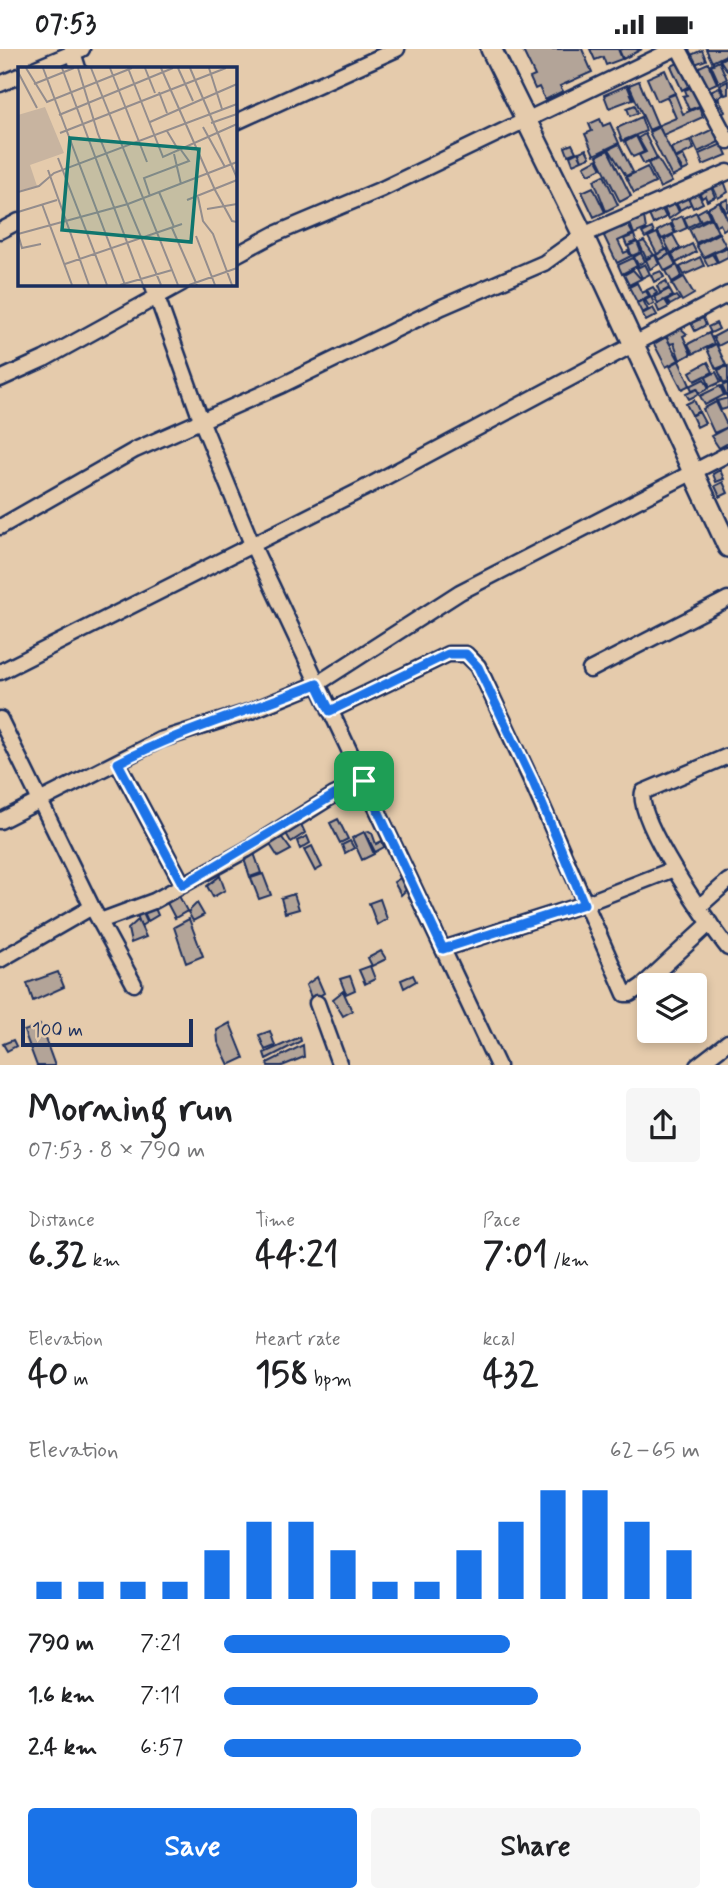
<!DOCTYPE html>
<meta charset="utf-8">
<style>
body{margin:0;font-family:Mynerve,sans-serif;background:#f6f6f6;color:#202124;height:100vh;display:flex;flex-direction:column;font-size:26px;white-space:nowrap}
*{box-sizing:border-box;margin:0}
p{font-size:23px;color:#757577}
.icon{flex:none;width:38px;height:38px;fill:none;stroke:currentColor;stroke-width:2;stroke-linecap:round;stroke-linejoin:round}
.map{position:relative;height:1016px;overflow:hidden}
.side{display:flex;flex-direction:column;background:#fff;flex:1}
.side>*{flex:none}
.fabs{position:absolute;left:637px;top:924px;display:grid;gap:14px}
.fabs a{display:grid;place-items:center;width:70px;height:70px;border-radius:7px;background:#fff;box-shadow:0 4px 10px #0003;font-size:35px}
.scale{position:absolute;left:21px;bottom:18px;width:172px;box-sizing:border-box;padding-left:7px;border:4px solid #1b2f5e;border-top:0;font-size:19px;line-height:24px;white-space:nowrap;color:#1b2f5e;-webkit-text-stroke:5px #e5cbac;paint-order:stroke}
.pin{position:absolute;display:grid;place-items:center;width:60px;height:60px;color:#fff;margin:-30px;border-radius:14px;box-shadow:0 4px 10px #0006}
.round{display:grid;place-items:center;flex:none;width:74px;height:74px;border-radius:7px;background:#f6f6f6}
.headline{display:flex;align-items:center;justify-content:space-between;height:119px;padding:0 28px}
h1{font-size:38px;font-weight:800;line-height:52px}
.figures{display:grid;grid-template-columns:repeat(3,1fr);gap:10px;height:119px;padding:7px 28px}
.figures div{display:grid;align-content:center}
.figures b{font-size:35px;font-weight:800}
.figures small{font-size:19px;font-weight:400}
.figures p{font-size:19px}
.chart{height:196px;padding:14px 28px}
.chart p{display:flex;justify-content:space-between}
.chart svg{width:100%;height:126px;margin-top:7px;stroke:#1a73e8;stroke-width:6}
.primary-button{display:flex;gap:14px;margin-top:auto;padding:14px 28px}
.primary-button a{flex:1;height:80px;border-radius:7px;background:#1a73e8;color:#fff;font-size:28px;font-weight:800;line-height:80px;text-align:center}
.primary-button a+a{background:#f6f6f6;color:#202124}
ul{padding:0 28px;list-style:none;font-size:23px}
li{display:grid;grid-template-columns:112px 84px 1fr;align-items:center;height:52px}
li i{height:18px;border-radius:9px;background:#1a73e8}
.status{display:flex;justify-content:space-between;align-items:center;height:49px;padding:0 35px;background:#fff;direction:ltr}
.status svg{height:19px;fill:currentColor}
.map>svg:first-child{display:block}
.building{fill:#b3a498;stroke:#1b2f5e;stroke-width:2}
.lines{fill:none;stroke-linecap:round;stroke-linejoin:round}
.street-casing{stroke:#1b2f5e;stroke-width:19}
.secondary-casing{stroke:#1b2f5e;stroke-width:24}
.street{stroke:#e5cbac;stroke-width:14}
.secondary{stroke:#e5cbac;stroke-width:19}
.route-casing{stroke:#fff;stroke-width:14}
.route{stroke:#1a73e8;stroke-width:9}
.inset-road{fill:none;stroke:#948d8d;stroke-width:2}
.view{fill:#0f766e;fill-opacity:0.15;stroke:#0f766e;stroke-width:3.5}
.inset-edge{fill:none;stroke:#1b2f5e;stroke-width:3.5}
</style>
<div class="status"><b>07:53</b><svg viewBox="0 0 49 12"><path d="M0 12V9h3v3zM5 12V6h3v6zM10 12V3h3v9zM15 12V0h3v12zM26 1h20v11H26zM47 4h2v5h-2z"/></svg></div>
<div class="map">
<svg width="728" height="1017" viewBox="0 0 728 1017">
<rect width="100%" height="100%" fill="#e5cbac"/>
<filter id="ink" filterUnits="userSpaceOnUse"><feTurbulence type="fractalNoise" baseFrequency=".0143" numOctaves="2"/><feDisplacementMap in="SourceGraphic" scale="14" xChannelSelector="R" yChannelSelector="G"/><feConvolveMatrix kernelMatrix="1 2 1 2 8 2 1 2 1" color-interpolation-filters="sRGB"/></filter>
<g filter="url(#ink)">
<path class="building" d="M522,0H582L592,23L560,37L563,42L545,51L539,38L535,40L530,29L535,27Z
M590,0H618L622,10L606,16L603,8L595,11Z
M642,0L623,10L619,1L622,0Z
M706,0H728V5L712,13Z
M702,1L706,11L695,15L691,6Z
M728,7V23L720,11Z
M683,12L693,35L682,41L671,17Z
M719,12L727,30L719,34L711,16Z
M708,14L717,34L706,39L697,19Z
M665,21L675,44L657,52L647,29Z
M639,32L658,77L649,81L629,36Z
M728,32V45L725,46L720,36Z
M627,36L633,50L609,59L604,46Z
M694,37L702,56L689,61L683,47L687,46L685,41Z
M719,38L723,46L712,51L708,43Z
M675,45L683,65L699,58L703,68L663,86L659,76L676,69L667,48Z
M719,50L725,63L719,67L712,53Z
M635,56L638,64L630,67L627,59Z
M641,68L646,82L622,92L617,79Z
M600,70L603,77L610,74L619,94L594,106L585,85L592,82L589,75Z
M659,78L682,123L672,128L649,83Z
M713,80L719,93L698,103L692,90Z
M645,85L657,109L644,115L639,106L646,103L638,89Z
M636,87L644,103L633,108L625,93Z
M690,91L694,100L675,109L671,99Z
M572,95L576,103L568,106L565,98Z
M619,95L633,123L626,127L609,100Z
M722,95L727,106L703,116L699,105Z
M586,100L590,108L582,111L579,103Z
M608,101L631,147L620,153L597,107Z
M578,103L582,111L573,115L570,107Z
M683,106L689,119L683,122L676,110Z
M597,110L602,119L589,125L584,117Z
M658,110L672,133L660,139L648,114Z
M647,118L655,134L634,144L626,128Z
M604,126L618,156L606,162L594,131Z
M724,132L728,143L718,149L713,138Z
M593,138L605,163L594,168L582,143Z
M711,138L715,148L707,152L705,147L702,149L699,143Z
M698,144L703,154L693,159L688,148Z
M687,148L691,155L680,161L676,154Z
M728,150V162L726,163L721,153Z
M719,153L728,171V178L723,181L720,175L716,177L708,159Z
M675,154L679,163L669,170L664,159Z
M706,159L710,168L701,172L697,164Z
M662,160L666,168L653,175L649,166Z
M696,163L700,172L688,178L684,169Z
M682,167L687,179L676,184L671,172Z
M644,168L646,180L634,185L630,174Z
M711,169L718,183L696,194L689,180Z
M620,175L621,179L628,176L633,185L618,192L624,204L628,202L631,207L617,214L604,187Z
M670,175L675,184L662,190L657,182Z
M652,179L654,184L645,189L642,184Z
M657,184L666,201L657,205L648,188Z
M719,184L726,197L703,208L696,196Z
M634,186L636,192L627,197L624,190Z
M673,186L680,199L671,204L664,191Z
M644,192L654,206L646,209L639,194Z
M637,193L641,203L632,207L628,197Z
M692,195L696,203L676,214L672,205Z
M728,198V208L718,213L714,204Z
M667,200L669,205L659,211L656,206Z
M641,204L645,212L638,216L634,208Z
M670,205L676,216L665,222L659,211Z
M712,205L717,213L708,217L704,209Z
M655,206L659,215L650,220L646,211Z
M700,208L704,217L684,226L680,218Z
M633,209L637,217L622,225L618,216Z
M645,215L650,225L642,229L637,219Z
M677,216L682,227L672,233L666,222Z
M633,221L641,230L629,236L624,226Z
M661,222L664,228L654,233L651,226Z
M684,228L694,245L682,252L672,235Z
M666,232L669,239L660,244L657,237Z
M637,234L642,244L646,242L649,247L637,253L629,238Z
M653,238L657,244L651,248L647,241Z
M669,240L673,247L658,254L654,248Z
M676,247L679,251L670,256L667,252Z
M651,248L654,254L649,257L645,251Z
M643,251L648,261L642,264L637,254Z
M665,251L669,258L659,263L656,256Z
M653,259L657,266L646,272L642,265Z
M703,269L706,276L695,282L691,274Z
M716,274L719,280L711,284L708,278Z
M678,277L687,285L683,287L691,305L680,311L674,294L670,295L665,284Z
M728,280V292L718,297L713,288Z
M709,284L714,295L693,305L688,295Z
M666,288L679,311L666,318L654,295Z
M716,295L726,316L716,320L707,300Z
M679,312L690,336L682,340L670,317Z
M708,313L713,323L695,332L690,323Z
M728,317V333L724,335L718,321Z
M716,323L721,333L710,338L706,328Z
M704,330L709,339L700,344L697,339L692,341L690,337Z
M728,334V347L727,348L722,337Z
M720,337L724,346L705,356L700,347Z
M697,340L699,345L689,350L686,345Z
M728,349V359L721,361L717,352Z
M694,351L699,362L692,366L686,355Z
M716,353L728,378L714,384L703,360Z
M699,363L705,374L697,378L692,367Z
M728,378V394L719,399L711,387Z
M720,421L724,430L716,433L713,425Z
M723,433L728,444L720,448L715,437Z
M338,770L348,790L340,794L330,774Z
M300,773L305,784L291,793L284,781Z
M369,782L372,784L376,795L382,792L384,798L375,803L365,783Z
M364,783L374,805L362,811L352,789Z
M280,786L291,801L278,808L269,794Z
M307,787L310,794L300,800L297,792Z
M350,792L354,799L345,804L342,796Z
M312,797L322,818L315,822L304,801Z
M254,804L261,824L250,828L244,810Z
M263,825L271,846L259,850L251,829Z
M220,827L225,841L213,848L207,837Z
M402,828L407,840L401,846L394,833Z
M178,845L187,862L175,869L166,852Z
M294,845L299,860L285,864L281,849Z
M380,850L387,870L377,876L369,854Z
M197,854L204,866L193,872L188,863Z
M154,857L158,866L148,872L143,861Z
M142,862L147,873L141,877L136,863Z
M189,870L203,907L186,914L174,878Z
M138,871L146,888L131,894L128,880Z
M381,902L386,910L372,917L368,909Z
M370,917L375,930L365,935L359,921Z
M58,923L64,938L33,952L27,934Z
M413,926L416,932L404,939L401,931Z
M350,927L355,941L346,945L340,930Z
M317,928L324,944L312,951L306,936Z
M343,942L352,962L343,967L333,950Z
M230,974L244,1009L229,1016L218,993L217,981Z
M40,976L55,1017H37L24,982Z
M270,982L275,997L265,1001L259,986Z
M300,988L301,992L266,1010L264,1004Z
M13,991L16,997L7,1002L3,995Z
M303,996L304,1008L282,1017H268L267,1014Z"/>
<g class="lines">
<defs>
<path id="street" d="M72,0L78,19
M679,0L728,92
M36,19L82,0
M0,35L19,27
M234,74L397,0
M0,182L19,172
M234,207L275,185L382,140L674,0
M152,234L201,371L252,495L498,1017
M0,330L44,310L182,234
M0,478L135,401L282,336L442,258L544,214L583,186L728,123
M590,621L728,550
M0,623L363,440L728,245
M330,662L448,605H466L478,617L532,733L625,945H630L642,937L710,874
M0,670L92,858L134,935
M728,707L643,743C635,770 709,875 728,899
M118,714L183,836
M0,772L160,691L251,662L317,635L460,543L728,405
M700,857L728,832
M100,872L154,852L246,801L334,746L364,732
M443,900L584,855L674,820
M0,911L92,858
M317,954L340,1017
M697,1017L728,993"/>
<path id="secondary" d="M491,0L583,186L728,498"/>
</defs>
<use href="#street" class="street-casing"/>
<use href="#secondary" class="secondary-casing"/>
<use href="#street" class="street"/>
<use href="#secondary" class="secondary"/>
</g>
</g>
<g class="lines" filter="url(#ink)">
<defs>
<path id="route" d="M448,605H466L478,618L533,733L584,855L443,900L364,732L334,746L183,836L118,714C181,681 251,662 317,635L330,662Z"/>
</defs>
<use href="#route" class="route-casing"/>
<use href="#route" class="route"/>
</g>
<g transform="translate(18 18)">
<rect width="219" height="219" fill="#e5cbac"/>
<path d="M27,40L46,86L12,98L19,119L0,124V48Z" fill="#c8b4a0"/>
<path class="inset-road" d="M8,1L29,35L114,1M25,1L107,218M44,1L125,218M60,1L80,67L143,218M73,1L160,218M92,1L129,95M110,1L145,90L219,57M127,1L137,26M143,1L197,123L214,154L219,155M160,1L175,34M172,1L219,111M191,1L204,42M0,5L19,41M16,17L56,1M141,25L149,46M41,48L155,1M132,55L219,17M193,56L219,47M185,60L207,100M149,64L161,84M42,66L208,1M156,87L163,117M40,91L89,218M30,103L71,218M0,125L21,119L36,106L219,37M141,125L156,160M132,129L126,111L171,94L163,83M180,130L185,154L195,167L214,218M169,133L219,113M24,137L54,218M189,142L219,137M0,145L39,133M154,161L179,218M0,167L110,137L219,95M0,167L4,181L23,177M178,169L197,218M47,197L164,157M102,218L154,203M171,218L219,201"/>
<path class="view" d="M52,71L181,82L173,175L44,163Z"/>
<rect width="219" height="219" class="inset-edge"/>
</g>
</svg>
<div class="fabs">
<a><svg class="icon" aria-label="layers" viewBox="0 0 24 24"><path d="M12 4l9 5-9 5-9-5zM3 14l9 5 9-5"/></svg></a>
</div>
<div class="scale">100 m</div>
<div class="pin" style="left:364px;top:732px;background:#1e9e55"><svg class="icon" aria-label="arrive" viewBox="0 0 24 24"><path d="M6 21V4h12l-3 4 3 4H6"/></svg></div>
</div>
<section class="side">
<div class="headline"><div><h1>Morning run</h1><p>07:53 · 8 × 790 m</p></div><a class="round"><svg class="icon" aria-label="share" viewBox="0 0 24 24"><path d="M12 15V3M7 8l5-5 5 5M5 13v7h14v-7"/></svg></a></div>
<div class="figures">
<div><p>Distance</p><b>6.32<small> km</small></b></div>
<div><p>Time</p><b>44:21</b></div>
<div><p>Pace</p><b>7:01<small> /km</small></b></div>
</div>
<div class="figures">
<div><p>Elevation</p><b>40<small> m</small></b></div>
<div><p>Heart rate</p><b>158<small> bpm</small></b></div>
<div><p>kcal</p><b>432</b></div>
</div>
<div class="chart"><p><span>Elevation</span>62–65 m</p>
<svg viewBox="0 0 160 44" preserveAspectRatio="none"><path d="M5 44V38M15 44V38M25 44V38M35 44V38M45 44V27M55 44V17M65 44V17M75 44V27M85 44V38M95 44V38M105 44V27M115 44V17M125 44V6M135 44V6M145 44V17M155 44V27"/></svg>
</div>
<ul>
<li><b>790 m</b>7:21<i style="width:60%"></i></li>
<li><b>1.6 km</b>7:11<i style="width:66%"></i></li>
<li><b>2.4 km</b>6:57<i style="width:75%"></i></li>
</ul>
<div class="primary-button"><a>Save</a><a>Share</a></div>
</section>
